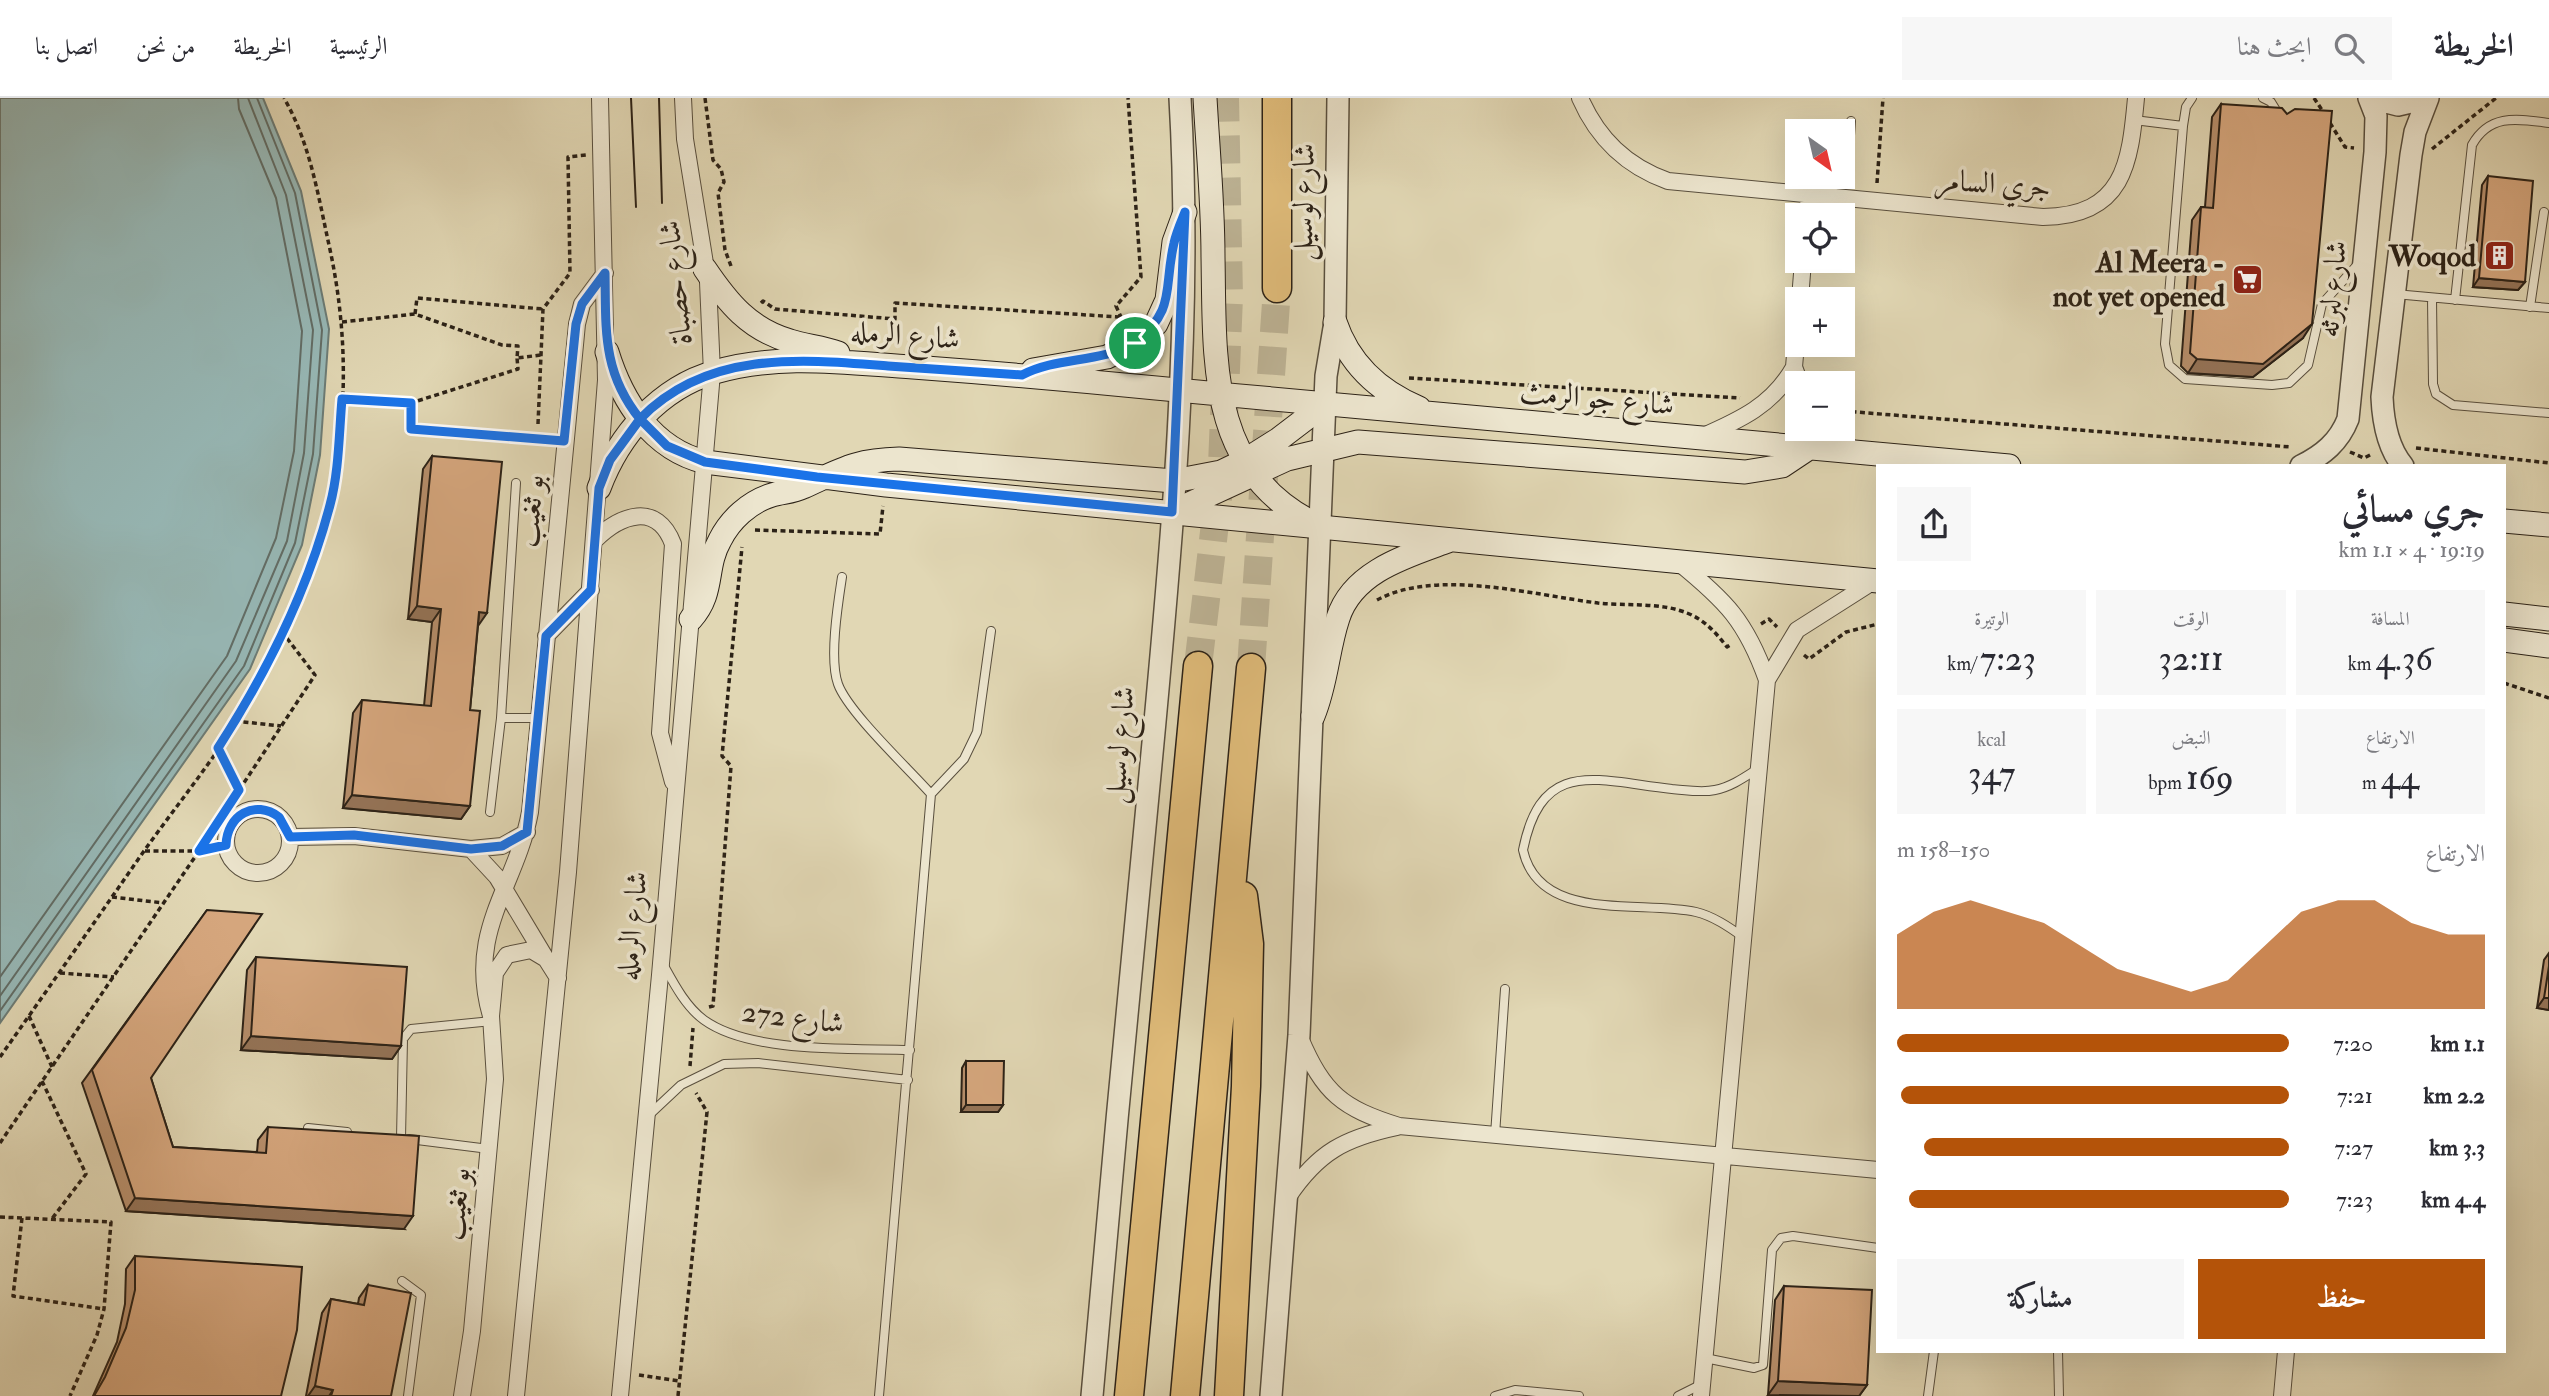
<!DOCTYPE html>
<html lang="ar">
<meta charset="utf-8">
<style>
body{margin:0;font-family:"IM FELL Double Pica",Amiri,serif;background:#f7f7f7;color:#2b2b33;direction:rtl;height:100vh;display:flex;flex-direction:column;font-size:26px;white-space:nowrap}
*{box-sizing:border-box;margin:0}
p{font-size:23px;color:#7c7c81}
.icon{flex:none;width:38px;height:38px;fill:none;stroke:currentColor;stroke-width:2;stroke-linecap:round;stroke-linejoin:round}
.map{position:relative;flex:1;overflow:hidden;direction:ltr}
.side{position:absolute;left:1876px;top:366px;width:630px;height:889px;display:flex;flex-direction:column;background:#fff;border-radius:0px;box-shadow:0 7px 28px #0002;direction:rtl}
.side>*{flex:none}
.needle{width:46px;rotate:146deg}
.controls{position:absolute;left:1785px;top:21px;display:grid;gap:14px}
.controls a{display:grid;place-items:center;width:70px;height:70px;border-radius:0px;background:#fff;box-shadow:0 7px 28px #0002;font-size:35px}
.pin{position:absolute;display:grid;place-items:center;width:60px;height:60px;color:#fff;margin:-30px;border:4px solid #fff;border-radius:50%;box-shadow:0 2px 7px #0007}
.round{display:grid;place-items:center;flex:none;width:74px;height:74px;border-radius:0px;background:#f7f7f7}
.headline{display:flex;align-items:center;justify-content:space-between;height:119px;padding:0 21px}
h1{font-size:38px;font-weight:600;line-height:52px}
.figures{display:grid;grid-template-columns:repeat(3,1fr);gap:10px;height:119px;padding:7px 21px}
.figures div{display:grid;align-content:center;border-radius:0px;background:#f7f7f7;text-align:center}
.figures b{font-size:35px;font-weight:600}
.figures small{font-size:19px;font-weight:400}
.figures p{font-size:19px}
.chart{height:196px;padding:14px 21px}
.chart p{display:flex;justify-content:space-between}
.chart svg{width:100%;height:126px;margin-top:7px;fill:#b45309;opacity:.7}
.primary-button{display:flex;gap:14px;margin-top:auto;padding:14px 21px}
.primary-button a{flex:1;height:80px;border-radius:0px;background:#b45309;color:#fff;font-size:28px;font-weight:600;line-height:80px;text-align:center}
.primary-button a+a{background:#f7f7f7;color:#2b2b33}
ul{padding:0 21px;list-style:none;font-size:23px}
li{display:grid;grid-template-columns:112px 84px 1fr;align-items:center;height:52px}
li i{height:18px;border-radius:9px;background:#b45309}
header{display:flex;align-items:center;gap:42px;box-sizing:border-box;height:98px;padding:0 35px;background:#fff;border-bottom:2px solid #e1e1e2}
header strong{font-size:33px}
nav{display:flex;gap:38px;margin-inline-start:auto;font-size:24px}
.search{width:490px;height:63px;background:#f7f7f7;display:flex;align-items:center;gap:18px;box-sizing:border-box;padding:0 24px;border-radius:0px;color:#7c7c81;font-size:26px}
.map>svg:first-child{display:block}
.water{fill:#97b8b6;stroke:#6c7c76;stroke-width:2}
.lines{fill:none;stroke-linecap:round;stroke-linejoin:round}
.shore{stroke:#626d66;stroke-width:2}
.trunk-tunnel{stroke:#bdb395;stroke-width:28;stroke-dasharray:28 14;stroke-linecap:butt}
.service-casing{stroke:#594f3e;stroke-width:10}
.minor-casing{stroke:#594f3e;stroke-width:18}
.tertiary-casing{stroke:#594f3e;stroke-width:24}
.secondary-casing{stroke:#2c2217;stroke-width:25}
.trunk-casing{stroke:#2c2217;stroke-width:31}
.path{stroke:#2c2217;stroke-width:3.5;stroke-dasharray:5 3.5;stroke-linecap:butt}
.service{stroke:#ece5ce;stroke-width:8}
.minor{stroke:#ece5ce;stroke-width:16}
.tertiary{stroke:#ece5ce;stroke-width:21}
.secondary{stroke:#ece5ce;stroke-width:23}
.trunk{stroke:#e0bc7a;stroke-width:28}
.tram{stroke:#2c2217;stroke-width:2}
.wall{fill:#b78f6c;stroke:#2c2217;stroke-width:2}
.shaded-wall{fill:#957458;stroke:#2c2217;stroke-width:2}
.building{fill:#d5a67d;stroke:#2c2217;stroke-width:2}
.route-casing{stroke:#fff;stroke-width:14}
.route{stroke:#1a73e8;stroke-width:9}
.labels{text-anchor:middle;stroke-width:7;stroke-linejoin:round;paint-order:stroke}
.street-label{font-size:30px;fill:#2c2217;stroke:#ece5ce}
.poi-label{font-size:30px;font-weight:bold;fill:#2c2217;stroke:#ece5ce;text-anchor:end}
</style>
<header>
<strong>الخريطة</strong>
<div class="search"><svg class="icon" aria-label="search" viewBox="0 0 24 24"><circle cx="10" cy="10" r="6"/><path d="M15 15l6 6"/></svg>ابحث هنا</div>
<nav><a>الرئيسية</a><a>الخريطة</a><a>من نحن</a><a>اتصل بنا</a></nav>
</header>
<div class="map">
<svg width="2549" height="1298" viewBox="0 0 2549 1298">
<rect width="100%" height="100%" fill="#e1d7b4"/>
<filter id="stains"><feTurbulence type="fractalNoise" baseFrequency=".00286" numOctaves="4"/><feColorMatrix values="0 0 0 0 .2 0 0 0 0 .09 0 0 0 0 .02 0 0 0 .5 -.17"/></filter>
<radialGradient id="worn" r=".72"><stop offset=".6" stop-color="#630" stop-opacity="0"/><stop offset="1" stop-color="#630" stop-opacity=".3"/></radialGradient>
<path class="water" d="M0,0H263L301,93L329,231L320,357L302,447L250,571L0,925Z"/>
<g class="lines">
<path class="shore" d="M0,879L227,558L276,440L294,353L302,233L276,100L239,11L238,0
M0,898L236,563L287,443L304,355L313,232L286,97L248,0
M0,913L244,568L295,445L313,356L322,232L295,95L257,0"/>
<path class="trunk-tunnel" d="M1198,568L1222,367L1229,199L1225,0
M1251,570L1277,190"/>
<defs>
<path id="service" d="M2192,0L2186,9L2183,28L2165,246L2169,267L2185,281L2272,287L2289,285L2308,267L2322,206L2359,165
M2263,0L2271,4L2279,17
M2134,22L2183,28
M1843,79L1848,67L1851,23
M1825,98L1843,79
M2395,196L2549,210
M2432,200L2433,286L2436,296L2453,307L2549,315
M2455,202L2472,47C2490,15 2518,21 2549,25
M2530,209L2544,114
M436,332L564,343
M842,479C838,505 829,561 838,586C848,614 908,670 931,696
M501,620L516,385
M490,714L501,620H539
M1743,839C1729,829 1713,818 1696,814C1640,802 1539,825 1523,752C1542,658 1597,683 1672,691C1686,692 1701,695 1715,692C1731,689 1745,679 1759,670
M663,866C674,886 686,909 704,922C751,956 853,950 910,952
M649,1017L681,987L724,966L758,965L908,982
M308,1030L347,1034
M1495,1037L1505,891
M401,1040L403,941L411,931L492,923
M409,1041L489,1051
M402,1183L421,1197L408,1298
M2058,1253L2059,1298
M1705,1260L1754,1270L1763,1267L1772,1152L1781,1140L1793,1138L1878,1150
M879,1298L931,696L964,661L977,634L991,533
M1495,1298L1515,1292L1579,1298
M1678,1298L1702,1286
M1928,1298L1934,1253"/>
<path id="minor" d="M1580,0C1598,41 1626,68 1668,83L2043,119C2124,118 2130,66 2136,0
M1807,117L1809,99
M1800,201L1803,163
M1797,234L1794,269L1800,285
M1832,331L1855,354
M1701,339C1740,322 1773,307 1794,269
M595,442C620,417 657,403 673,446L660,635L673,684
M1678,464C1726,503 1746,523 1767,582
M546,538L591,492
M226 743a32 32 0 1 1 64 0a32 32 0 1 1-64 0Z
M290,739L354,738L471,751L502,748L527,734
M471,751L497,779L545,859
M491,918C466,832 516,790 530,714L577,226L582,206L605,175
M1300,940C1324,996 1342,1010 1399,1028L1878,1072
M1288,1099C1318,1054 1345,1040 1397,1029
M462,1298L472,1233L495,981L491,918L495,875L507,857L531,852L546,861L558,880
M516,1298L568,774L606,282L600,0
M620,1298L660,877L712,275L708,184L685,41L683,0
M1701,1298L1767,582L1797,532L1874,483
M2282,1298L2286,1253"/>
<path id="tertiary" d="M2371,0L2398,7L2428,0
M2301,368C2323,357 2339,344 2348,321L2375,54L2376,18L2369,0
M2403,368C2387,349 2383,323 2382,299L2411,57L2415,34L2428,0
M1092,1298C1110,1087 1131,877 1151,666C1172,445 1193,222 1180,0
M1271,1298L1299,937L1326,278L1335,224L1338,0"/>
<path id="secondary" d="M1205,0C1208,53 1213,106 1213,159C1215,261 1207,371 1313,425
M705,171C728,205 749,231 790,243C805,248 822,249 838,255
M1335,224C1349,266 1378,293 1419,310
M607,254C622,303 652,351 705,364L886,387L1878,483
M1033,272L1107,259L1135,245L1156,226L1167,202L1174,144L1185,114
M599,390C619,337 659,290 715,274C779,255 847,265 913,269C994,275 1075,282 1156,290C1440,317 1724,343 2009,368
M1172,414L1287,361L1358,344L1745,374L1782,368L1809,350
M2504,423L2549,427
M2504,516L2549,521
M691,521C715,494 704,470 720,442C730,422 749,404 772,397C782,394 793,394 803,389C841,372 855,362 899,361L1174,383L1221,374L1244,363L1279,341L1325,306
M2504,542L2549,548
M1313,618C1327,584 1327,553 1338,520C1353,473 1407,458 1448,443"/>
<path id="trunk" d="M1277,190V0
M1129,1298L1198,568
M1185,1298L1251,570
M1229,1298L1246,988L1249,846L1243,798"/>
</defs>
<use href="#service" class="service-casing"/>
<use href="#minor" class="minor-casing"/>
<use href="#tertiary" class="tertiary-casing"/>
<use href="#secondary" class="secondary-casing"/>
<use href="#trunk" class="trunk-casing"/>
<path class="path" d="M705,0L713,62L721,71L724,84L718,95L725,152L731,168
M2314,0L2324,15
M2330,25L2345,49L2354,50
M2432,51L2496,0
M1877,85L1883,0
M761,205L763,203L775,211L895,221V205L1120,219
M415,216L417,200L543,211
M342,224L415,216L502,247L518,248L517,260L541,257
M1125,228L1116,208L1141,179L1128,0
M1409,280L1740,300
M342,301L411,305L518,271L517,260
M411,305V331L422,332
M1843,313L2291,349
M538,326L543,211L570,175L568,59L586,57
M2416,350L2549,365
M2350,354L2364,360L2372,356
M755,432L880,436L883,408
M1377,502C1436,470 1533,497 1598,505C1626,508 1660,504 1687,515C1705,522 1716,535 1727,549L1732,546
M1761,526L1769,521L1777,529
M1804,557L1809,561L1846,534L1878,526
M2504,585L2549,600
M235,623L281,628
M219,650L239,692
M145,753H199L315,577L283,535
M112,799L164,805
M60,875L114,879
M709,909L713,908L731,668L722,658L742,449
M29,918L52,969
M0,959C48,891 96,822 144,753C182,700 225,648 257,590C333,450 364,305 329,147C318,97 310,45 284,0
M690,968L693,930
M42,983L86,1076L51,1122
M0,1045L199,753L227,747
M0,1119L111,1124L104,1211L97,1237L70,1298
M22,1120L13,1198L104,1211
M639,1277L679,1283
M678,1298L707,1014L696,995"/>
<use href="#service" class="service"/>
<use href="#minor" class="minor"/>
<use href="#tertiary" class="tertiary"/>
<use href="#secondary" class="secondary"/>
<use href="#trunk" class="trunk"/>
<path class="tram" d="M631,0L636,109
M659,0L662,105"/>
</g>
<path class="wall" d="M2221,6L2303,240L2253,279L2188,275L2181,268L2192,122L2201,109H2205L2212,19Z
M2488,78L2525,184L2518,192L2473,189L2482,87Z
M432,358L478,528L470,612V708L461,721L343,710L353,615L362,602L424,608L432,524L408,521L423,371Z
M207,812L151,980L173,1049L257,1054L258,1042L268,1029L404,1131L126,1113L82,985Z
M2549,855V912L2537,910L2544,862Z
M256,859L401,948L392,961L241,952L247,872Z
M966,963L1003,1007L998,1014H961L962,970Z
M135,1158L281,1298H93L117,1244L125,1206L126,1171Z
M368,1187L391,1298H306L322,1215L331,1201L358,1206L359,1200Z
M1784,1188L1867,1287L1859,1298L1768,1297L1775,1202Z"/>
<path class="shaded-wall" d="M2479,180L2525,184L2518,192L2473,189Z
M2312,226L2303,240L2253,279L2188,275L2197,261Z
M417,508L441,511L432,524L408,521Z
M479,514L487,515L478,528Z
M352,697L470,708L461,721L343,710Z
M2544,900H2549V912L2537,910Z
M251,938L401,948L392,961L241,952Z
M966,1007H1003L998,1014H961Z
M135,1100L413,1118L404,1131L126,1113Z
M1778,1283L1867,1287L1859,1298L1768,1297Z
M315,1288L333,1292L329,1298H308Z"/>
<path class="building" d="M2221,6L2282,10L2287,16L2295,11L2332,13L2312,226L2263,266L2197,261L2190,255L2201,109L2213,110Z
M2488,78L2533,83L2525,184L2479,180Z
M432,358L502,364L487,515L479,514L470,612L480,613L470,708L352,697L362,602L431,608L441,511L417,508Z
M207,812L262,816L151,980L173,1049L266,1055L268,1029L419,1038L413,1118L135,1100L92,972Z
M256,859L407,869L401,948L251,938Z
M2549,868V900H2544Z
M966,963H1004L1003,1007H966Z
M135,1158L302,1169L297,1232L281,1298H94L105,1279L126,1230L135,1192Z
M368,1187L411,1195L391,1298H331L333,1292L315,1288L331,1201L364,1207Z
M1784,1188L1872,1192L1867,1287L1778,1283Z"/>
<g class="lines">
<defs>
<path id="route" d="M1135,245C1098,266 1059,258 1022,277C977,274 933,271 888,268C801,261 707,252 640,321C602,274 606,231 605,175L582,206L576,226L564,343L411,331V305L342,301C339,335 339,374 330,407C307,495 267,574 218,650L239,692L199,753L226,747C227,717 255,701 279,719L290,739L354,737L471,751L502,748L527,734L546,538L591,492L599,390L610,362L640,321L667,348L705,364L817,379L1172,414L1185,114C1181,124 1176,135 1174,145C1163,192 1177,210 1135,245"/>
</defs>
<use href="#route" class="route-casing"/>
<use href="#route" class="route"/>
</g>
<defs>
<symbol id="building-square" viewBox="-11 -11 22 22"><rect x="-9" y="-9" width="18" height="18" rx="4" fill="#8f2418" stroke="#ece5ce"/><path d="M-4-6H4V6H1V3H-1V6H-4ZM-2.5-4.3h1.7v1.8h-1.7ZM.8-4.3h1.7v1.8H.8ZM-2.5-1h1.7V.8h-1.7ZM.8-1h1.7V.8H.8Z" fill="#fff"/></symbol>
<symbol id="supermarket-square" viewBox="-11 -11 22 22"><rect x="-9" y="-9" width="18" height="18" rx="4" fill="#8f2418" stroke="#ece5ce"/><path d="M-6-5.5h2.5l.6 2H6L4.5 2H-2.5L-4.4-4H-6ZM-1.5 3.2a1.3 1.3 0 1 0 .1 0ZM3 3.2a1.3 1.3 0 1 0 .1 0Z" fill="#fff"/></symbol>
</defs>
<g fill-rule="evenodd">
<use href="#building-square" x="2482" y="140" width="35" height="35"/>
<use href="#supermarket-square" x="2230" y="164" width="35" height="35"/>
</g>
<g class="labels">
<g class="street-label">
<text transform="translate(1993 85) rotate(4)" y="10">جري السامر</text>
<text transform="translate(1303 104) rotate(-89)" y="10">شارع لوسيل</text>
<text transform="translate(675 185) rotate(-96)" y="10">شارع حصباة</text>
<text transform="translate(2332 191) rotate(-85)" y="10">شارع لبرثه</text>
<text transform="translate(905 237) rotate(4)" y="10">شارع الرمله</text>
<text transform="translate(1597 300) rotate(5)" y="10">شارع جو الرمث</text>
<text transform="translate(530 413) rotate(-85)" y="10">بو ثغيب</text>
<text transform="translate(1119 647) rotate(-85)" y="10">شارع لوسيل</text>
<text transform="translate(632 828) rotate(-85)" y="10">شارع الرمله</text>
<text transform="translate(793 919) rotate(7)" y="10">شارع 272</text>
<text transform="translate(456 1106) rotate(-85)" y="10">بو ثغيب</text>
</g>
<g class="poi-label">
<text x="2476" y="168">Woqod</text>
<text x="2225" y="174">Al Meera -<tspan x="2225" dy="34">not yet opened</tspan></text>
</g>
</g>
<rect width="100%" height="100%" filter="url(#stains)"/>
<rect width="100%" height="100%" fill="url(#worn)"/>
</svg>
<div class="controls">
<a><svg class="needle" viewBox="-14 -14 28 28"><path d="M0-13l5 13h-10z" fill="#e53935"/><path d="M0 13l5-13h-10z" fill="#7c7c81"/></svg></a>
<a><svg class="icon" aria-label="locate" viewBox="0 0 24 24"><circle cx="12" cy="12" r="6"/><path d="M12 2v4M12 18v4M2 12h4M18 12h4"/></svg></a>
<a>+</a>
<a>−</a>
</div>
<div class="pin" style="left:1135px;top:245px;background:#1e9e55"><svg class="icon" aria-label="arrive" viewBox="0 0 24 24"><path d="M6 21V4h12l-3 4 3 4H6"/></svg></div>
<section class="side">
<div class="headline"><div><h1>جري مسائي</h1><p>19:19 · 4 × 1.1 km</p></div><a class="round"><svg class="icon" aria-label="share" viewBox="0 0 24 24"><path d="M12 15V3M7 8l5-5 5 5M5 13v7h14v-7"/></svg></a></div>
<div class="figures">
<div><p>المسافة</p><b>4.36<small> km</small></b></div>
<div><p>الوقت</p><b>32:11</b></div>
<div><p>الوتيرة</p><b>7:23<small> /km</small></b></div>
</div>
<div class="figures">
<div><p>الارتفاع</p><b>44<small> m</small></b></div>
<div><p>النبض</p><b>169<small> bpm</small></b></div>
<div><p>kcal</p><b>347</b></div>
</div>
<div class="chart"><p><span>الارتفاع</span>150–158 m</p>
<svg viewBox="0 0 160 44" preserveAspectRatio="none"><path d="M0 44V18L10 10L20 6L30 10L40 14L50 22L60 30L70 34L80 38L90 34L100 22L110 10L120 6L130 6L140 14L150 18L160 18V44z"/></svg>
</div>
<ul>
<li><b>1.1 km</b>7:20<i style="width:100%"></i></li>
<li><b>2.2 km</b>7:21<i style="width:99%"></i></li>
<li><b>3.3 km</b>7:27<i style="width:93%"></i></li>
<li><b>4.4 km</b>7:23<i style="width:97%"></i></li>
</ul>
<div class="primary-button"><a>حفظ</a><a>مشاركة</a></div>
</section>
</div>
